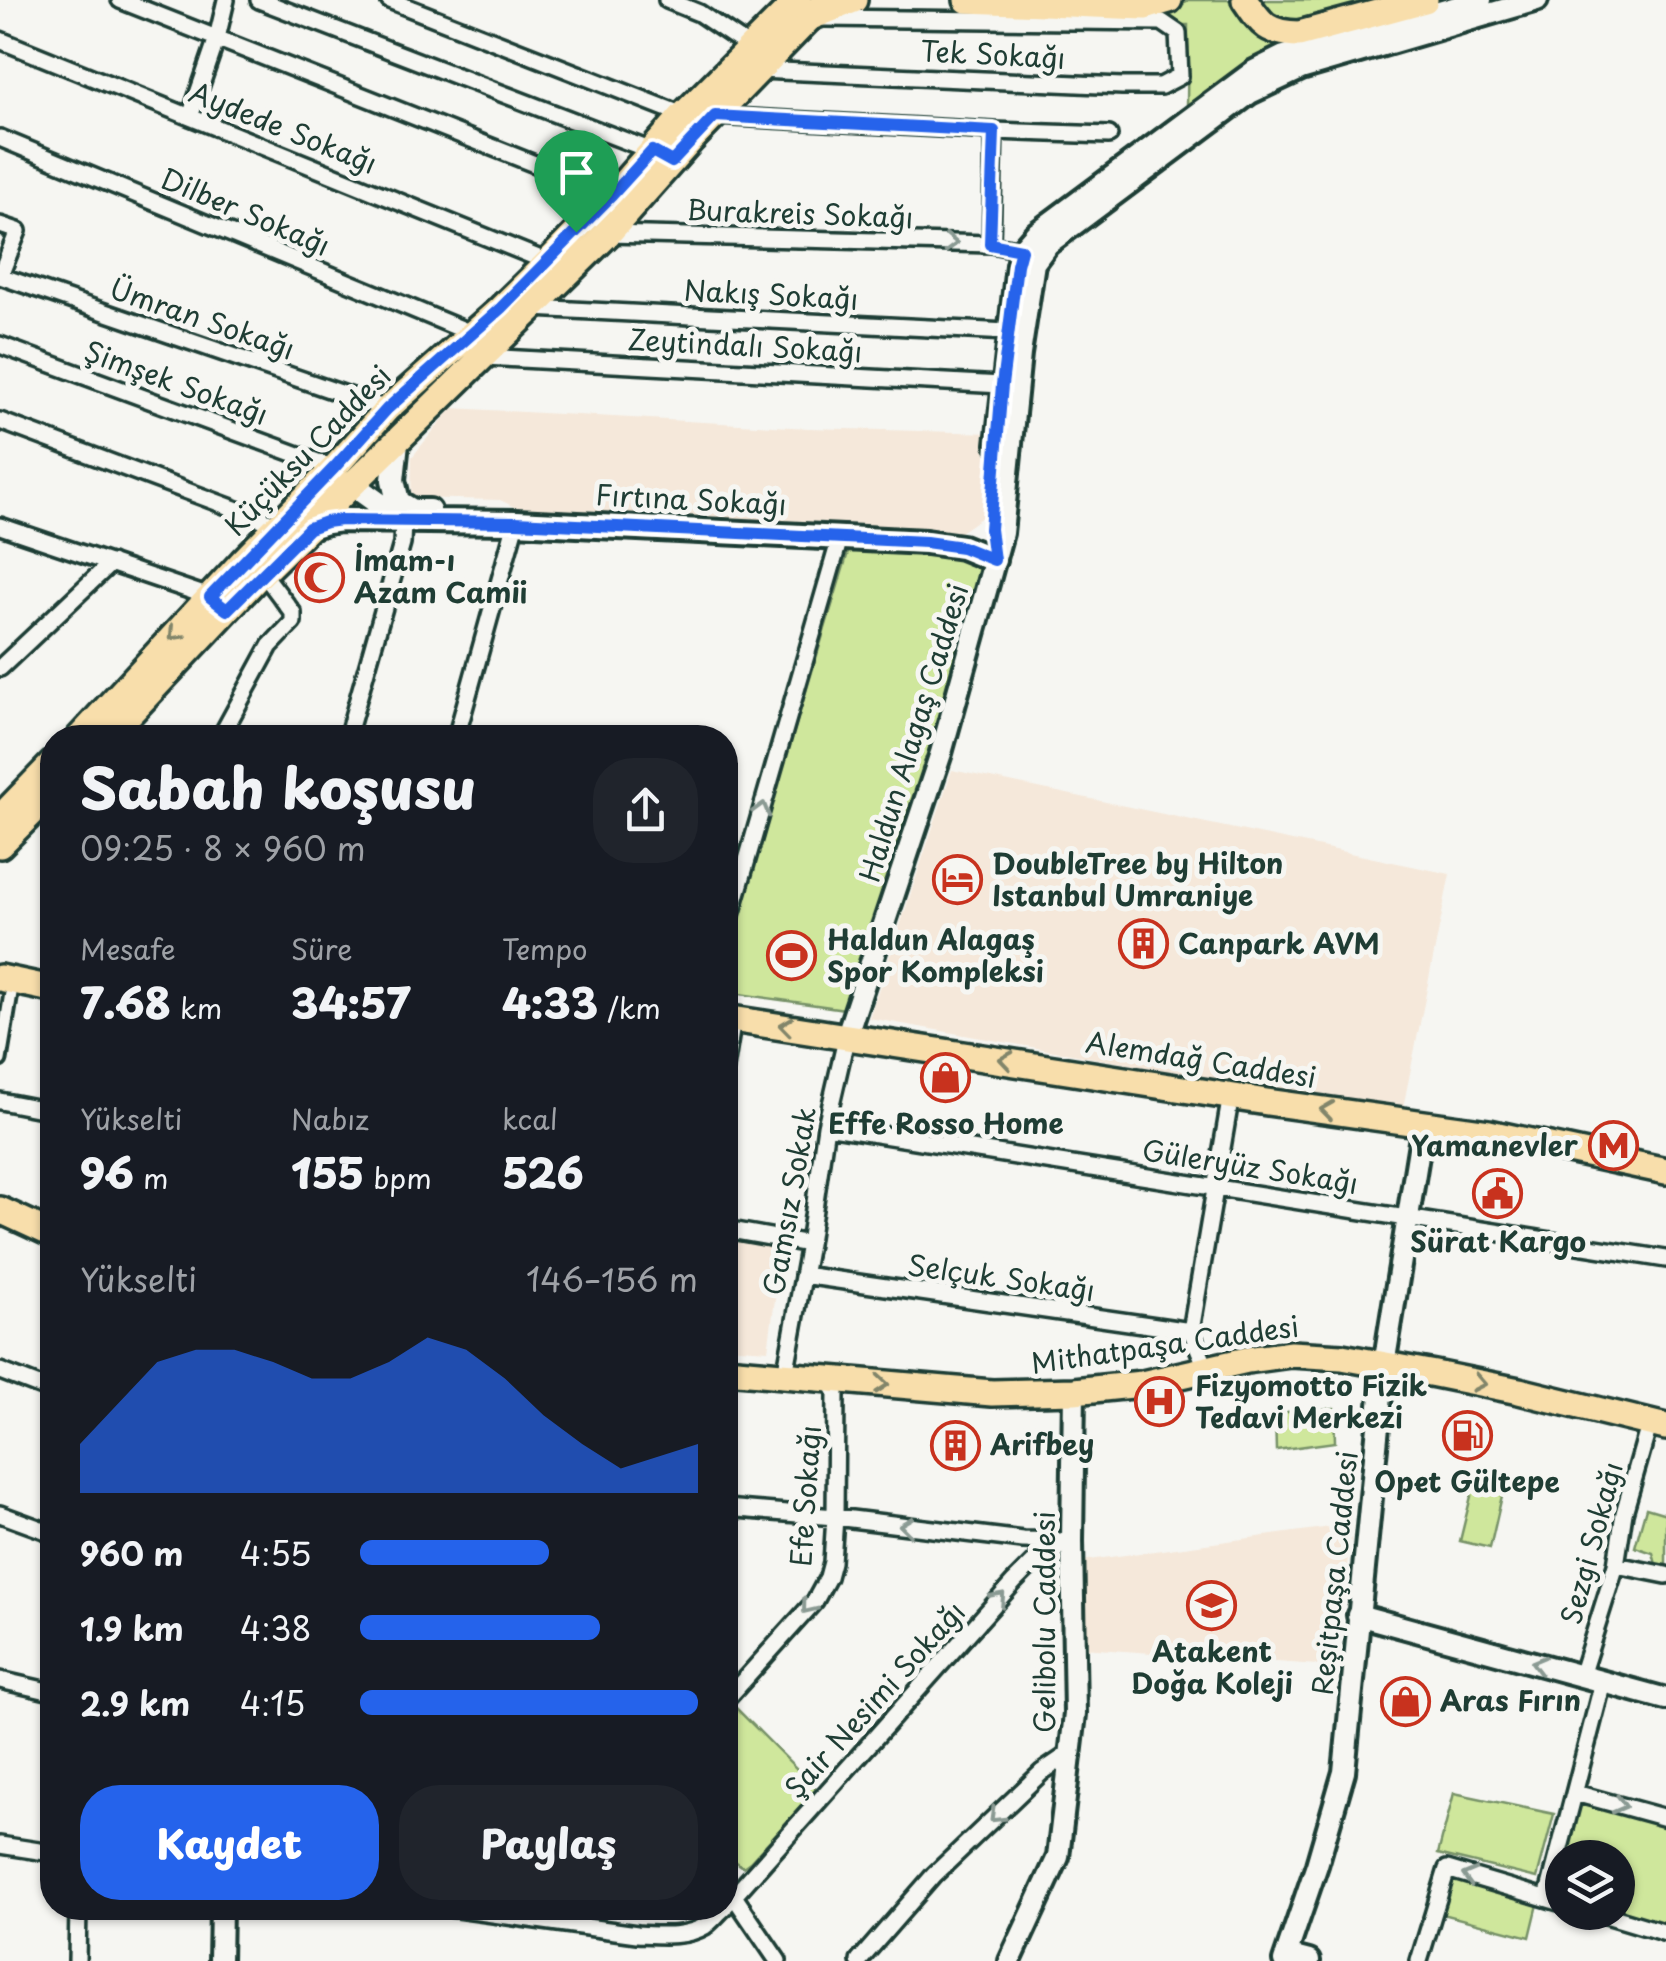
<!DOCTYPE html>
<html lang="tr">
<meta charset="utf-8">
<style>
body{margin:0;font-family:"Playpen Sans",sans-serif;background:#20242c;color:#f1f3f6;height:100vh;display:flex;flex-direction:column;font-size:38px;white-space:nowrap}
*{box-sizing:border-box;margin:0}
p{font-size:32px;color:#9ea1a6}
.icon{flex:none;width:55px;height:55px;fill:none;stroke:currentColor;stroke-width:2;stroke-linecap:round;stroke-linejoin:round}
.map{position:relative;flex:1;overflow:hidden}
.drawer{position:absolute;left:40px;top:725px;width:698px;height:1195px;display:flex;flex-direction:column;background:#171b24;border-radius:40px;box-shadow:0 2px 8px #0004}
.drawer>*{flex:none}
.controls{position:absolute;left:1545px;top:1840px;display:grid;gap:20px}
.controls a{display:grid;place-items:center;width:90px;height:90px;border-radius:50%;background:#171b24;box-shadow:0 2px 8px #0004;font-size:50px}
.pin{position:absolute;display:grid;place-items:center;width:85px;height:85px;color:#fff;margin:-102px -42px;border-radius:50% 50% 50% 0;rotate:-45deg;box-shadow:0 0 10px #0007}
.pin .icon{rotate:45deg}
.round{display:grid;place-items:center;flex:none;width:105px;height:105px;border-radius:40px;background:#20242c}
.head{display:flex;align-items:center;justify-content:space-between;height:170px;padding:0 40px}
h1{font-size:55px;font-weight:800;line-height:75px}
.metrics{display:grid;grid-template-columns:repeat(3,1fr);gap:15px;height:170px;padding:10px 40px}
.metrics div{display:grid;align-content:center}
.metrics b{font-size:42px;font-weight:800}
.metrics small{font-size:28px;font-weight:400}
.metrics p{font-size:28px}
.chart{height:280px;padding:20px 40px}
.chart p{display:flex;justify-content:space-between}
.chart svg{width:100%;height:180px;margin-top:10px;fill:#2563eb;opacity:.7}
.primary-button{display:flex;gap:20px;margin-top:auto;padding:20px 40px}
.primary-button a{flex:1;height:115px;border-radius:40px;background:#2563eb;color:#fff;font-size:40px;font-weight:800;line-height:115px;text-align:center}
.primary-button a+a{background:#20242c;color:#f1f3f6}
ul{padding:0 40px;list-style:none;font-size:32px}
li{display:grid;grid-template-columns:160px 120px 1fr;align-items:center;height:75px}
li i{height:25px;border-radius:12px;background:#2563eb}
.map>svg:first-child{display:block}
.built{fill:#f5e8da}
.green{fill:#cfe79c;stroke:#779268;stroke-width:2.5}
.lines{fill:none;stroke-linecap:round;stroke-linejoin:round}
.pedestrian-casing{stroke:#1f3d34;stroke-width:19}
.minor-casing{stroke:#1f3d34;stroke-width:22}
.tertiary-casing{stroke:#1f3d34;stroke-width:28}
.secondary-casing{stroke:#1f3d34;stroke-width:30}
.primary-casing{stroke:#1f3d34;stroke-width:32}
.trunk-casing{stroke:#1f3d34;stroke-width:32}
.pedestrian{stroke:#f6f6f2;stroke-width:11}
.minor{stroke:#f6f6f2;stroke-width:15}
.tertiary{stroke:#f6f6f2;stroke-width:20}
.secondary{stroke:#f6f6f2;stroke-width:22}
.primary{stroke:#f8deab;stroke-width:25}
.trunk{stroke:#f8deab;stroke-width:25}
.oneway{stroke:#8a9a93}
.oneway2{stroke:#81856a}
.route-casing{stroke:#fff;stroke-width:20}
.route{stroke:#2563eb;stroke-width:12}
.labels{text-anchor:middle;stroke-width:10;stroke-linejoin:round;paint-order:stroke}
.street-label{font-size:28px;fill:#1f3d34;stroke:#f6f6f2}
.poi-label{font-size:28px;font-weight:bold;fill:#1f3d34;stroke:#f6f6f2;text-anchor:start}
</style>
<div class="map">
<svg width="1666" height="1961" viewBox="0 0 1666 1961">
<rect width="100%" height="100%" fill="#f6f6f2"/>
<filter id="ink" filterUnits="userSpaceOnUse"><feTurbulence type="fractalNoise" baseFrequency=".01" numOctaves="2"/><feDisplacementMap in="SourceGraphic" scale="20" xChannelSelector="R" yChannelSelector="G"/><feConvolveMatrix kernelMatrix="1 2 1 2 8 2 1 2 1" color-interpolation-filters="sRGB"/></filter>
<g filter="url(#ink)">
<path class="built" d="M452,408L809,428L994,433L985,515L959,533L523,511L500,500L411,498L412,457Z
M952,770L1450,874L1402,1113L869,1018Z
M725,1239L782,1249L768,1350L725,1347Z
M1353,1524L1332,1666L1083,1648L1081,1561Z"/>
<path class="green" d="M1189,0H1238L1289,41L1187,106L1188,25H1140Z
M1261,0H1377L1290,24L1274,18Z
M850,546L985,558L852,1010L725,992V959Z
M1334,1408L1335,1442L1276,1450L1275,1413Z
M1475,1480L1504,1487L1490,1548L1460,1541Z
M1646,1508L1666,1514V1575L1658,1572L1653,1553L1635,1547Z
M736,1708L817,1789L750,1862L743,1867L731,1858L725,1848V1719Z
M1454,1793L1554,1814L1537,1878L1438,1854Z
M1579,1802L1666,1826V1924L1618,1909V1858H1565Z
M1451,1871L1540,1896L1530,1937L1434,1912Z"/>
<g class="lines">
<defs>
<path id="pedestrian" d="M0,1060L13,981"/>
<path id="minor" d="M120,0L613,195
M259,0L652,151
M389,0L683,115
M667,0L699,13L751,48
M0,40L548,262
M758,70L1122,86H1161L1180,76L1178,33L1162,22L824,18
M715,116L994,131L991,244
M190,117L217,38L226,0
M994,131L1109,135
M0,138L471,333
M0,225L18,231L0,276
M608,234L991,244L1021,250
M0,276L387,409
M532,308L1008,332
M0,345L334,468
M485,357L1002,385
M0,421L278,525
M0,526L210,597
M0,668L111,563
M220,738L270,646L293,622V613L263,573
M347,738L402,544L403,521
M456,738L516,522
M725,936L840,538
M725,1068L733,1019
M0,1101L52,1111
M826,1126L1666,1259
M725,1229L809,1244
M803,1275L1191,1331
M1207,1370L1191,1331L1231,1095
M0,1371L52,1391
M785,1375L809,1244L826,1126L847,1035
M725,1508L835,1517L1023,1540L1063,1541
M0,1514L52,1533
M1616,1565L1666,1575
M1581,1676L1616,1565L1624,1513L1650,1422
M0,1680L52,1692
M725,1701L815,1601L828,1577L832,1562L835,1517L836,1392L829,1379
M1575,1793L1666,1818
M0,1845L52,1853
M725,1883L778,1961
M1547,1898L1603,1682
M725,1906L1014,1582L1040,1556L1072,1541
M450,1908L637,1934C659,1935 685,1938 705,1926C712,1921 718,1913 724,1908
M1596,1912L1666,1933
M77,1961L78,1908
M859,1961L934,1875L1042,1772L1070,1753
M1419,1961L1447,1869L1562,1903"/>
<path id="tertiary" d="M997,444L1017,265L1021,250L1035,234L1254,71L1284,56L1481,0
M847,1035L941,753L1002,533L1020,354L1034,263L1048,244L1250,93L1301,69L1537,0
M1358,1615L1666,1699
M1286,1955L1309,1961
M220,1961L221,1908
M1010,1961L1058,1857L1075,1714L1072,1541L1074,1391
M1284,1961L1317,1865L1344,1772L1384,1365L1423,1124"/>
<path id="secondary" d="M397,442L393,480L398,502L413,511H429
M353,485L403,521
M309,527L327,522L341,520L516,522L926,542L962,547L994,560"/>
<path id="primary" d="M79,738L242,562L334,468L387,409L501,308L548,262L613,195L683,115L798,0
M107,738L258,577L608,234L692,139L823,4
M0,818L52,764
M0,845L52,793
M0,978L52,989
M725,1018L1267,1102L1489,1133L1666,1171
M0,1210L52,1234
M725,1370L992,1393L1074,1391L1142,1384L1247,1360L1291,1354L1342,1357L1435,1374L1519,1391L1666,1427"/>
<path id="trunk" d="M967,0L1145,7L1169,0
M1245,0C1262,25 1267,33 1299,34L1425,0
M793,6L795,0
M809,18L854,0"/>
</defs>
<use href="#pedestrian" class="pedestrian-casing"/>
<use href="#minor" class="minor-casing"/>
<use href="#tertiary" class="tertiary-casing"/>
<use href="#secondary" class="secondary-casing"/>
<use href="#primary" class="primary-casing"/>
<use href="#trunk" class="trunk-casing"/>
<use href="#pedestrian" class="pedestrian"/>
<use href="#minor" class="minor"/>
<use href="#tertiary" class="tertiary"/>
<use href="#secondary" class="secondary"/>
<use href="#primary" class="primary"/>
<use href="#trunk" class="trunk"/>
</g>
<defs><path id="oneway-chevron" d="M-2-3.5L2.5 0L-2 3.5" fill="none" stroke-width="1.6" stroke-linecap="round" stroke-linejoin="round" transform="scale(2.5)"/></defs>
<g class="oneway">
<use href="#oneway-chevron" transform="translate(951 243) rotate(2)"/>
<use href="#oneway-chevron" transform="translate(762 809) rotate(-74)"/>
<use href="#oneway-chevron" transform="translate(906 1526) rotate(-173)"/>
<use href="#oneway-chevron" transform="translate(999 1598) rotate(-48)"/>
<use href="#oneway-chevron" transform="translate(808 1607) rotate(129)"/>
<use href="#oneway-chevron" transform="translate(1538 1664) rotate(-165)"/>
<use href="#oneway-chevron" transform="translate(1620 1805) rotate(15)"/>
<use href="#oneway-chevron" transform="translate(996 1816) rotate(136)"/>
<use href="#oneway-chevron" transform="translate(1469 1876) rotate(-164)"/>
</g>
<g class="oneway2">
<use href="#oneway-chevron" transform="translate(175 634) rotate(133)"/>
<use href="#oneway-chevron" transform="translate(786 1026) rotate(-172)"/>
<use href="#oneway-chevron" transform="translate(1006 1060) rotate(-171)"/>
<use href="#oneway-chevron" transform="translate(1327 1110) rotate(-172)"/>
<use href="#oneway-chevron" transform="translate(1479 1383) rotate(11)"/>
<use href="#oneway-chevron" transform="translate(882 1384) rotate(5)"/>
</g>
</g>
<g class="lines" filter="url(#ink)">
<defs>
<path id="route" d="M715,116L994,131L990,244L1021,250L1017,265L1002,385L990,529L994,560L962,547L926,542L516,522L341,520L326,522L309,528L227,610L210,597L334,468L387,409L501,308L612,195L652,151L672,162Z"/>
</defs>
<use href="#route" class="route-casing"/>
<use href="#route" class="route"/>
</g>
<defs>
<symbol id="mosque-ring" viewBox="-11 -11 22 22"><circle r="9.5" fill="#f6f6f2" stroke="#c8321e" stroke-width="1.5"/><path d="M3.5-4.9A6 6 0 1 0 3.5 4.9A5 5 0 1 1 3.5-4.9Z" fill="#c8321e"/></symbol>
<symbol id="hotel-ring" viewBox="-11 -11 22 22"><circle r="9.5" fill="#f6f6f2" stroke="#c8321e" stroke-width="1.5"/><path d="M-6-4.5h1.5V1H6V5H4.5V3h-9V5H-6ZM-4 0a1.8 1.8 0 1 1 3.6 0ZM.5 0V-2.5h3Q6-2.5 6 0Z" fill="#c8321e"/></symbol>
<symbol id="building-ring" viewBox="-11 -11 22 22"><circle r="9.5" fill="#f6f6f2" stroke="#c8321e" stroke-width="1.5"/><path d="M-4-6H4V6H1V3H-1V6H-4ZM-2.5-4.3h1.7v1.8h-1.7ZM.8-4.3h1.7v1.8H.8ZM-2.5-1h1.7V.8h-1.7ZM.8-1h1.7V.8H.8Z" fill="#c8321e"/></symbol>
<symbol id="stadium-ring" viewBox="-11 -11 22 22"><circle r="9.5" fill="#f6f6f2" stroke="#c8321e" stroke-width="1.5"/><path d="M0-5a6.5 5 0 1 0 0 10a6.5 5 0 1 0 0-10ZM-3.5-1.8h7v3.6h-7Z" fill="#c8321e"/></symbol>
<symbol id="shop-ring" viewBox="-11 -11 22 22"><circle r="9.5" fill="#f6f6f2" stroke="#c8321e" stroke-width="1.5"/><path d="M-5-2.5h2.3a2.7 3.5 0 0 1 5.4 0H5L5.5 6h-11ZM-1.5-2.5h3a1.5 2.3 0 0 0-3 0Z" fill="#c8321e"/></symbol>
<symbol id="metro-ring" viewBox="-11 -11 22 22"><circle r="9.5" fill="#f6f6f2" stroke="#c8321e" stroke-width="1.5"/><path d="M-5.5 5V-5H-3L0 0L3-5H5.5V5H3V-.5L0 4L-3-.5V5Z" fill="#c8321e"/></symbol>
<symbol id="civic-ring" viewBox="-11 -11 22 22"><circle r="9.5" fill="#f6f6f2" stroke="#c8321e" stroke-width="1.5"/><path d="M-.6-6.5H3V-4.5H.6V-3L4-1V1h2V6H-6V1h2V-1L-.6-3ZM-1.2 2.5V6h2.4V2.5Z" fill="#c8321e"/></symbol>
<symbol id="hospital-ring" viewBox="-11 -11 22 22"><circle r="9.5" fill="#f6f6f2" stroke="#c8321e" stroke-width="1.5"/><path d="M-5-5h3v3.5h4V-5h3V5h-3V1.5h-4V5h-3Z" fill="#c8321e"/></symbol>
<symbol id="fuel-ring" viewBox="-11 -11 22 22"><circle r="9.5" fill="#f6f6f2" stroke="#c8321e" stroke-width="1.5"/><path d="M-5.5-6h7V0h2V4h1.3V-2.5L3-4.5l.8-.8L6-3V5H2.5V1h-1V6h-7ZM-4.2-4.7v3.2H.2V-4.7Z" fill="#c8321e"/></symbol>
<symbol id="school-ring" viewBox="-11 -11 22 22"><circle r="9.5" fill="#f6f6f2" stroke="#c8321e" stroke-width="1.5"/><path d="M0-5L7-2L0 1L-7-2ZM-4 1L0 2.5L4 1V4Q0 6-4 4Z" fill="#c8321e"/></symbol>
</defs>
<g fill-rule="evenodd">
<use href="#mosque-ring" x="292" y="550" width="55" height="55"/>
<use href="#hotel-ring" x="930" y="852" width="55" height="55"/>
<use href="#building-ring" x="1116" y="916" width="55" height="55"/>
<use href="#stadium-ring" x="764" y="928" width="55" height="55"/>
<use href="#shop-ring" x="918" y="1050" width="55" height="55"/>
<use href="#metro-ring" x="1586" y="1118" width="55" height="55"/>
<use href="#civic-ring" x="1470" y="1166" width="55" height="55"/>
<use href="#hospital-ring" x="1132" y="1374" width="55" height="55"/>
<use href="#fuel-ring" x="1440" y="1408" width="55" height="55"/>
<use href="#building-ring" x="928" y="1418" width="55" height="55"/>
<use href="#school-ring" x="1184" y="1578" width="55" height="55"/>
<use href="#shop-ring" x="1378" y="1674" width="55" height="55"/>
</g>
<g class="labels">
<g class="street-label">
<text transform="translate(993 55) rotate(3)" y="10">Tek Sokağı</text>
<text transform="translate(283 128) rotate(22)" y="10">Aydede Sokağı</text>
<text transform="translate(245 212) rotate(23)" y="10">Dilber Sokağı</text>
<text transform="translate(800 214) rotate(2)" y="10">Burakreis Sokağı</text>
<text transform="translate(771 295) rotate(3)" y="10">Nakış Sokağı</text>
<text transform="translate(202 319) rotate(19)" y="10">Ümran Sokağı</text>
<text transform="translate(745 346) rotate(3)" y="10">Zeytindalı Sokağı</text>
<text transform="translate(176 383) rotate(20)" y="10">Şimşek Sokağı</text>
<text transform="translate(308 451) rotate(-46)" y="10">Küçüksu Caddesi</text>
<text transform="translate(691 500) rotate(3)" y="10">Fırtına Sokağı</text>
<text transform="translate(914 733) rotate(-73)" y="10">Haldun Alagaş Caddesi</text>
<text transform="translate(1201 1060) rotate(9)" y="10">Alemdağ Caddesi</text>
<text transform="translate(1250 1167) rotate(9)" y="10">Güleryüz Sokağı</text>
<text transform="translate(790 1201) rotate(-80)" y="10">Gamsız Sokak</text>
<text transform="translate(1001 1278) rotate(8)" y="10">Selçuk Sokağı</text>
<text transform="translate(1165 1345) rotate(-8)" y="10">Mithatpaşa Caddesi</text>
<text transform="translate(806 1496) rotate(-86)" y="10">Efe Sokağı</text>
<text transform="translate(1592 1543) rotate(-75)" y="10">Sezgi Sokağı</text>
<text transform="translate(1335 1573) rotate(-84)" y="10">Reşitpaşa Caddesi</text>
<text transform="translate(1045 1622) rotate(-90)" y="10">Gelibolu Caddesi</text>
<text transform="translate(875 1700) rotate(-48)" y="10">Şair Nesimi Sokağı</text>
</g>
<g class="poi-label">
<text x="354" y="571">İmam-ı<tspan x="354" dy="32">Azam Camii</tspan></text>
<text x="992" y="874">DoubleTree by Hilton<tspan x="992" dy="32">Istanbul Umraniye</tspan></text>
<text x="827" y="950">Haldun Alagaş<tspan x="827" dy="32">Spor Kompleksi</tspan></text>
<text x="1178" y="954">Canpark AVM</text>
<text x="946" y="1134" text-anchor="middle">Effe Rosso Home</text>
<text x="1578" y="1156" text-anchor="end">Yamanevler</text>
<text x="1498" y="1252" text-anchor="middle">Sürat Kargo</text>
<text x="1195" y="1396">Fizyomotto Fizik<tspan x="1195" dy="32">Tedavi Merkezi</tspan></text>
<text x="990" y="1455">Arifbey</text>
<text x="1467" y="1492" text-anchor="middle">Opet Gültepe</text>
<text x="1212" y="1662" text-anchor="middle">Atakent<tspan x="1212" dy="32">Doğa Koleji</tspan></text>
<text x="1440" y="1711">Aras Fırın</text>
</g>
</g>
</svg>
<div class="controls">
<a><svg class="icon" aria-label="layers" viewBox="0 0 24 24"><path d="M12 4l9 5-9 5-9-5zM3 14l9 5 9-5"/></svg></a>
</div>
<div class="pin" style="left:576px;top:232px;background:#1e9e55"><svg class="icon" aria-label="arrive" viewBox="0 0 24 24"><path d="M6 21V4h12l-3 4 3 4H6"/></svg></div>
<section class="drawer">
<div class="head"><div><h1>Sabah koşusu</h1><p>09:25 · 8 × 960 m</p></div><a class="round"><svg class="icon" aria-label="share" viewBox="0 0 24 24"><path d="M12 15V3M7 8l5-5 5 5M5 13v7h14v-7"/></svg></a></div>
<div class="metrics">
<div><p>Mesafe</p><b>7.68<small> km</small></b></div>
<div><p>Süre</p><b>34:57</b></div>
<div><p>Tempo</p><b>4:33<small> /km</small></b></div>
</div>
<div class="metrics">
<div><p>Yükselti</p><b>96<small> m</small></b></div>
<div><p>Nabız</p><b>155<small> bpm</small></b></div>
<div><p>kcal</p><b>526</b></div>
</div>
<div class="chart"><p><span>Yükselti</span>146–156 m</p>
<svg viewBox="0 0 160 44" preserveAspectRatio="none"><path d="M0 44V32L10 22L20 12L30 9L40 9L50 12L60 16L70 16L80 12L90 6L100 9L110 16L120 25L130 32L140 38L150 35L160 32V44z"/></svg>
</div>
<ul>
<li><b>960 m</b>4:55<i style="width:56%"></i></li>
<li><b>1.9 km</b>4:38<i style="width:71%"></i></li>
<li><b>2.9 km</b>4:15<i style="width:100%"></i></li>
</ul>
<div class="primary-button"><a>Kaydet</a><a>Paylaş</a></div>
</section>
</div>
